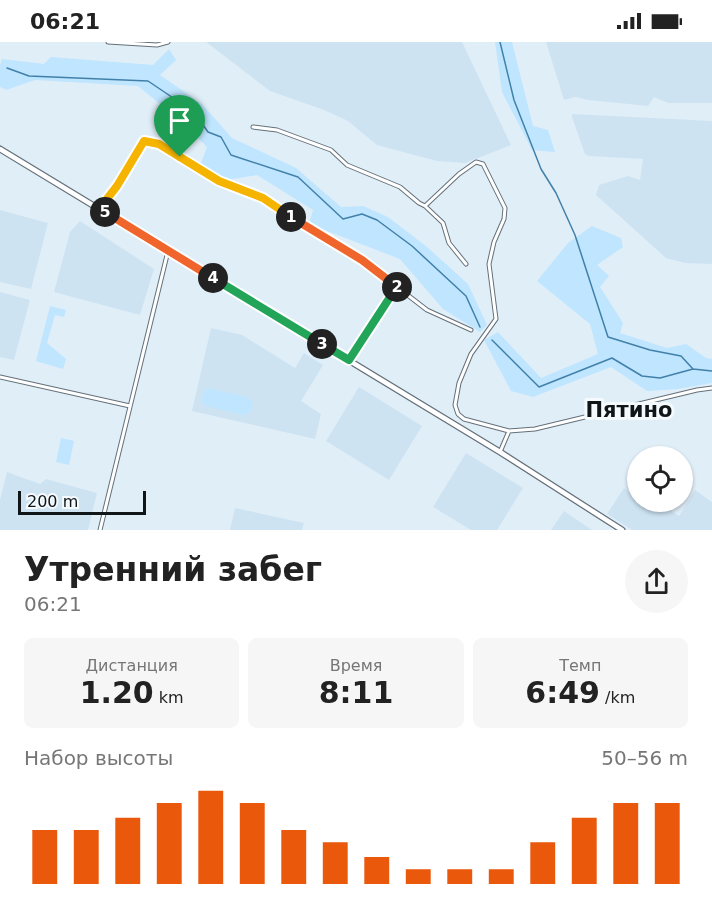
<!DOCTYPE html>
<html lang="ru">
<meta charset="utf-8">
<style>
body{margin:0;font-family:"DejaVu Sans",sans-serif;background:#f6f6f6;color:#222;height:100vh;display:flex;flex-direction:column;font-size:22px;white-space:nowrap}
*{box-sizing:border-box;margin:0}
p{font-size:20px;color:#767676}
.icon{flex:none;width:33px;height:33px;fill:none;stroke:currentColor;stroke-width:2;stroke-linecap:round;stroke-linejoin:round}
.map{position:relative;height:488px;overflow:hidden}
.side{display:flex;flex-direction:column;background:#fff;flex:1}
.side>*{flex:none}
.controls{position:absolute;left:627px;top:404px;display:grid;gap:12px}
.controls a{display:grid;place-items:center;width:66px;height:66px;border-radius:50%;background:#fff;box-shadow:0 2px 4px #0004;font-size:30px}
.scale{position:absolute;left:18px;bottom:15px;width:128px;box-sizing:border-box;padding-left:6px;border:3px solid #101518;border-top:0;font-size:16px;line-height:21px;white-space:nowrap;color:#101518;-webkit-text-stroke:4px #f5fafe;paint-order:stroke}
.pin{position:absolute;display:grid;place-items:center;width:51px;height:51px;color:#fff;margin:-62px -26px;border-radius:50% 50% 50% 0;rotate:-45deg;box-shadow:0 0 6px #0007}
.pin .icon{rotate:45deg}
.km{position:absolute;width:30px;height:30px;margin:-15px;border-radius:50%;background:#222;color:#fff;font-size:16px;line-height:30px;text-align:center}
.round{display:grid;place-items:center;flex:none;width:63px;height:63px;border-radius:32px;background:#f6f6f6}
.overview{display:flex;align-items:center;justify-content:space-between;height:102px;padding:0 24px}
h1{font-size:33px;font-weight:700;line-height:45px}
.stats{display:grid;grid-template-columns:repeat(3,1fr);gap:9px;height:102px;padding:6px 24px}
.stats div{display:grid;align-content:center;border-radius:9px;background:#f6f6f6;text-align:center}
.stats b{font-size:30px;font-weight:700}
.stats small{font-size:16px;font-weight:400}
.stats p{font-size:16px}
.chart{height:168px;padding:12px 24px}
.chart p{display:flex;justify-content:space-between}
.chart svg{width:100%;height:108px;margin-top:6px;stroke:#ea580c;stroke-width:6}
.status{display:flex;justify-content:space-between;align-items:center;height:42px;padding:0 30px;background:#fff;direction:ltr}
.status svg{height:16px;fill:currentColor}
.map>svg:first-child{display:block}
.built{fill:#cee3f2}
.green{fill:#bfe5ff}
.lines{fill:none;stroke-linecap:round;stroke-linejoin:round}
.stream{stroke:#4181a9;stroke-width:1.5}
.minor-casing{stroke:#647079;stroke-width:5}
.secondary-casing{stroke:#647079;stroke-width:7}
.minor{stroke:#fff;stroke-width:3}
.secondary{stroke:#fff;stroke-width:4.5}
.split-1-casing{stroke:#fff;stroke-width:12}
.split-2-casing{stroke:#fff;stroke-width:12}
.split-3-casing{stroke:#fff;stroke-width:12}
.split-4-casing{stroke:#fff;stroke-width:12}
.split-5-casing{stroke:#fff;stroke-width:12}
.split-6-casing{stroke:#fff;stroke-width:12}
.split-1{stroke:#f5b400;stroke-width:8}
.split-2{stroke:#f0652b;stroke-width:8}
.split-3{stroke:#22a559;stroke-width:8}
.split-4{stroke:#22a559;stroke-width:8}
.split-5{stroke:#f0652b;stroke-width:8}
.split-6{stroke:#f5b400;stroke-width:8}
.labels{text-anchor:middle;stroke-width:6;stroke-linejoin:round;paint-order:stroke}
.neighbourhood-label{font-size:21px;font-weight:bold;fill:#101518;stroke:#f5fafe}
</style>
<div class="status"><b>06:21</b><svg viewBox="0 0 49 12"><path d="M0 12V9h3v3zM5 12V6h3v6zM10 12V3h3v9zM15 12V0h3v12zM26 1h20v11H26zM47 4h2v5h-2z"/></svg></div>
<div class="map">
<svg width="712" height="488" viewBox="0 0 712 488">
<rect width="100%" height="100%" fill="#e0eef8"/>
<path class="built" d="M206,0H462L511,103L465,121L437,119L377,103L348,79L324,68L270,49Z
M546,0H712V61H668L654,55L648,64L588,58L575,55L564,58Z
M572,72L712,79V222L685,221L666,216L596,153L599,143L628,134L640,138L643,117L589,114L585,112L572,75Z
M0,168L48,181L31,247L0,240Z
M80,179L154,227L140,273L54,250L70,190Z
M0,250L30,258L14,318L0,315Z
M211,286L242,293L295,326L304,311L323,323L301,359L321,372L315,397L192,369Z
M359,345L422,384L389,438L326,399Z
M466,411L523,446L497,488H471L433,465Z
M7,430L40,442L46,437L97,451L88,488H0V458Z
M624,446L637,455L638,459H644L661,470L664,464L679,474L695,448L712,460V488H632L607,472Z
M235,466L304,481L302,488H230Z
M564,469L592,488H551Z"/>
<path class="green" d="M495,0H512L533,84L548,88L555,110L532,108L502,50Z
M169,7L176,18L160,33L202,62L232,96L296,126L341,165L363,164L388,175L427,205L468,242L487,283L480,290L443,267L400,217L309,182L313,168L257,133L225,138L200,124L207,105L181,79L138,44L35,38L6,48L0,45V23L2,17L44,22L51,15L153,23Z
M592,184L621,196L623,205L597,223L609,234L600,245L623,281L620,291L667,306L686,302L706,316L712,317V341L678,347L647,349L611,325L533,355L511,349L484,298L498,290L541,336L598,312L590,282L537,239L568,201Z
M50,264L66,268L64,275L55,273L47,301L66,317L63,327L36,319Z
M207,346L247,355L253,360L252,368L247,372L243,373L206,364L203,362L201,356Z
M61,396L74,399L69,423L56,420Z"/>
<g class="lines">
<path class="stream" d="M500,0L514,58L541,127L556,151L575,193L608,295L650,308L681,314L693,327
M7,26L29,34L148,39L194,70L208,90L221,95L231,113L298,135L343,177L362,172L377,178L412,204L466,254L480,285
M492,298L539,345L612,316L642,334L660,336L693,327L712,329"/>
<defs>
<path id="minor" d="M108,0L157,3L168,0
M253,85L277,88L331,108L347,123L400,145L419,161L425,164L443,181L449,201L466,222
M425,164L459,132L476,120L483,122L505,166L504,177L494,200L489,222L496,277L471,312L459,341L455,363L458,372L464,377L509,389
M99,167L117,144L144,99L168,107L219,139L263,156L362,218L388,239L394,249
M394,249L401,248L427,268L471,288
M349,317L394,249
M0,335L130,364
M500,410L509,389L535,387L697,348L712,346
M100,488L168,209"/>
<path id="secondary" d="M0,107L500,410L622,488"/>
</defs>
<use href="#minor" class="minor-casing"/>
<use href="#secondary" class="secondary-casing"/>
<use href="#minor" class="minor"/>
<use href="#secondary" class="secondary"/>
</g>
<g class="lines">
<defs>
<path id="split-1" d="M180,115L219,139L263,156L291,175"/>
<path id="split-2" d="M291,175L362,218L397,245"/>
<path id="split-3" d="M322,302L349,318L394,249L401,248L397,245"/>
<path id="split-4" d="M213,236L322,302"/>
<path id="split-5" d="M105,170L213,236"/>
<path id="split-6" d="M105,170L99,167L117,144L144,99L159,102L180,115"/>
</defs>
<use href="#split-1" class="split-1-casing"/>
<use href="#split-2" class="split-2-casing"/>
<use href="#split-3" class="split-3-casing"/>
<use href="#split-4" class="split-4-casing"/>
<use href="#split-5" class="split-5-casing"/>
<use href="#split-6" class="split-6-casing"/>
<use href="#split-1" class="split-1"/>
<use href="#split-2" class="split-2"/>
<use href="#split-3" class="split-3"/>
<use href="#split-4" class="split-4"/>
<use href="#split-5" class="split-5"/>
<use href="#split-6" class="split-6"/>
</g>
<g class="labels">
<g class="neighbourhood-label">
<text x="629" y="375">Пятино</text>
</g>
</g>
</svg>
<div class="controls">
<a><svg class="icon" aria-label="locate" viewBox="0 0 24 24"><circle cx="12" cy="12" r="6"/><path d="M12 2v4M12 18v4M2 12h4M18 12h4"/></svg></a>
</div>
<div class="scale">200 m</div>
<div class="pin" style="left:180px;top:115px;background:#1e9e55"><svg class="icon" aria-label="arrive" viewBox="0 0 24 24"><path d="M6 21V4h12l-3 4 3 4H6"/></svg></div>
<b class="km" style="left:291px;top:175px">1</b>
<b class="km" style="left:397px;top:245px">2</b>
<b class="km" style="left:322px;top:302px">3</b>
<b class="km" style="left:213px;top:236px">4</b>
<b class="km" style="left:105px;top:170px">5</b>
</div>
<section class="side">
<div class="overview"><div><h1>Утренний забег</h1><p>06:21</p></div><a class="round"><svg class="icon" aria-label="share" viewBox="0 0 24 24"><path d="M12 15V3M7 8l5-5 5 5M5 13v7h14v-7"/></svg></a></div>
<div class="stats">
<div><p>Дистанция</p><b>1.20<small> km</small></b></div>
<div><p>Время</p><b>8:11</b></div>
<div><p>Темп</p><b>6:49<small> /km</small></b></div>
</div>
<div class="chart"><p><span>Набор высоты</span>50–56 m</p>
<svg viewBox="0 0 160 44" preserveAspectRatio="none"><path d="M5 44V22M15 44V22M25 44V17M35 44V11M45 44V6M55 44V11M65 44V22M75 44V27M85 44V33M95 44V38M105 44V38M115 44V38M125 44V27M135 44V17M145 44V11M155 44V11"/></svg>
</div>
</section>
